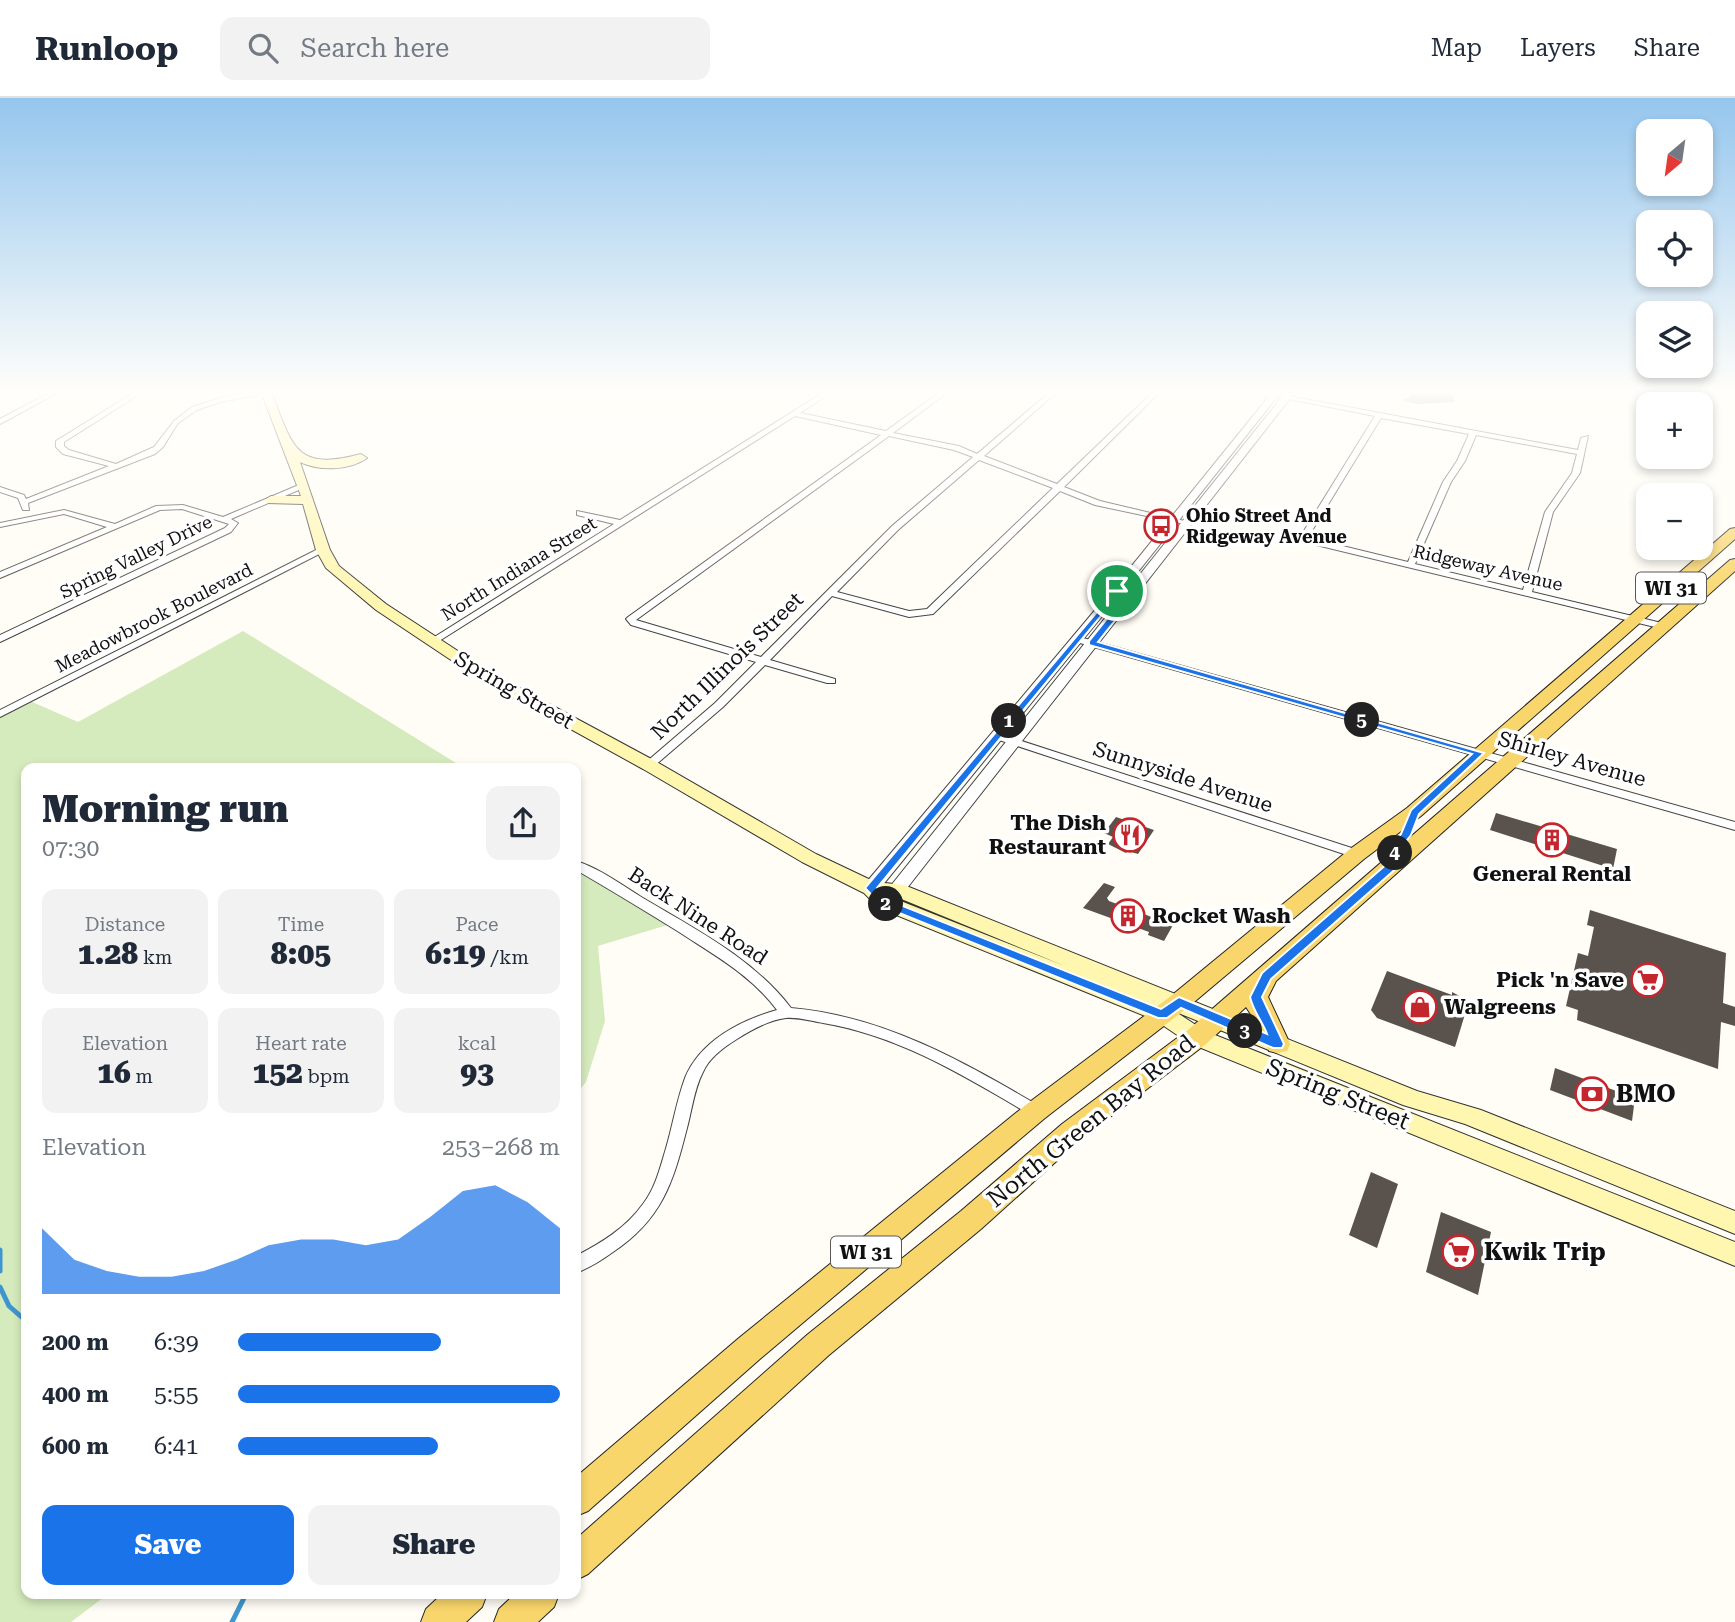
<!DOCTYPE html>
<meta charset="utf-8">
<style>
body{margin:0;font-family:"Roboto Serif",serif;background:#f2f2f3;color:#1f2937;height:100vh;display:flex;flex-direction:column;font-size:26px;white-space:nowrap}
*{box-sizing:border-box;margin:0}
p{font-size:23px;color:#747a83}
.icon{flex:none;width:38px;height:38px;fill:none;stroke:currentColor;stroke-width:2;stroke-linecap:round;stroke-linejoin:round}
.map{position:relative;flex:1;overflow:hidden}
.side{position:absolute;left:21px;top:665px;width:560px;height:836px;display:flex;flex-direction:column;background:#fff;border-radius:14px;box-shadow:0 4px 10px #0003}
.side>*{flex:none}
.needle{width:46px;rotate:209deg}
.tools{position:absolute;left:1636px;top:21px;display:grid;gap:14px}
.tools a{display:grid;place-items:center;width:77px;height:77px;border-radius:14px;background:#fff;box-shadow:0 4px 10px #0003;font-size:35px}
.pin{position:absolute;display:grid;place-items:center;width:60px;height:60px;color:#fff;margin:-30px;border:4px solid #fff;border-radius:50%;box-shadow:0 2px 7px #0007}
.km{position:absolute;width:35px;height:35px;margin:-18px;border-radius:50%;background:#222;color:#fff;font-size:19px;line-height:35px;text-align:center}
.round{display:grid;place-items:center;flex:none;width:74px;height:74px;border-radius:14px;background:#f2f2f3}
.head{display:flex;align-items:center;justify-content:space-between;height:119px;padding:0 21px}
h1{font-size:38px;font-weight:800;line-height:52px}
.figures{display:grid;grid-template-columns:repeat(3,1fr);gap:10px;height:119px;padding:7px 21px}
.figures div{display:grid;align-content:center;border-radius:14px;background:#f2f2f3;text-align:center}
.figures b{font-size:30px;font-weight:800}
.figures small{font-size:19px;font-weight:400}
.figures p{font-size:19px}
.chart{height:196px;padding:14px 21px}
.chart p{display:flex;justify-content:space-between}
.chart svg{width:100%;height:126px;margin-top:7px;fill:#1a73e8;opacity:.7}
.primary-button{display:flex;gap:14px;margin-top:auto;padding:14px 21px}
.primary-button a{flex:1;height:80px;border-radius:14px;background:#1a73e8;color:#fff;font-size:28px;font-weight:800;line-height:80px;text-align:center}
.primary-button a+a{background:#f2f2f3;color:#1f2937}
ul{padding:0 21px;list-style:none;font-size:23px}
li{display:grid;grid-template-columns:112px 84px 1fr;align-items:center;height:52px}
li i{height:18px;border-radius:9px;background:#1a73e8}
header{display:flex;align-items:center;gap:42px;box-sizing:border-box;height:98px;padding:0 35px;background:#fff;border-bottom:2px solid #e0e1e3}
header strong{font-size:33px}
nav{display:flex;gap:38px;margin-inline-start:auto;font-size:24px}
.search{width:490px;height:63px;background:#f2f2f3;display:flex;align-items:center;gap:18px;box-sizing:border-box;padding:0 24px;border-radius:14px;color:#747a83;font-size:26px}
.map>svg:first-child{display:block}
.green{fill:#d5ebbd}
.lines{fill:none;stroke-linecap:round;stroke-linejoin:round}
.stream{stroke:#3f96cf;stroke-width:5}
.building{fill:#5a524d}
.minor-casing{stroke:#444;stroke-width:2}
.tertiary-casing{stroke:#444;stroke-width:2}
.secondary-casing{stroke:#333;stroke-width:2}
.primary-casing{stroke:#222;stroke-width:2}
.minor{fill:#fff;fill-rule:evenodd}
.tertiary{fill:#fff;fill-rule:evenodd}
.secondary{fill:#fff6b0;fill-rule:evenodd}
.primary{fill:#f9d66b;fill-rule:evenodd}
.route{fill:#1a73e8;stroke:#fff;stroke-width:2;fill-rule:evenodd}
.labels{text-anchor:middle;stroke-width:7;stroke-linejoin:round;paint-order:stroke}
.far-poi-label{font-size:18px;font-weight:bold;fill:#111;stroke:#fff;text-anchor:start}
.far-street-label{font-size:18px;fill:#111;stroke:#fff}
.shield{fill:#fff;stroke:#585858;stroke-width:2}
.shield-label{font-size:19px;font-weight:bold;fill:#111}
.street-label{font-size:21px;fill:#111;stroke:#fff}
.poi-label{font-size:21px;font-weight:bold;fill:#111;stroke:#fff;text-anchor:end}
.near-street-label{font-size:24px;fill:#111;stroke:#fff}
.near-poi-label{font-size:24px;font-weight:bold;fill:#111;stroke:#fff;text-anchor:start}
</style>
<header>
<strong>Runloop</strong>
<div class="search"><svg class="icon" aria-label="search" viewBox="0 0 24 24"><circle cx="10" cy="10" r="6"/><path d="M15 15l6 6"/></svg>Search here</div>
<nav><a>Map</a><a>Layers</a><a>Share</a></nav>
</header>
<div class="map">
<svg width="1735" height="1524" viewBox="0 0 1735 1524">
<rect width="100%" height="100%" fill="#fffdf5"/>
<path class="green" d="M243,533L464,670H26V1496H108L71,1524H0V618L30,603L78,624Z
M576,767L622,791L674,825L598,848L605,923L586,984L576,996Z"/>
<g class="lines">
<path class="stream" d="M0,1152V1173
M0,1189L9,1208L26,1223
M232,1524L246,1496"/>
</g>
<path class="building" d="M1410,294H1453L1455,304L1416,306L1403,302L1410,299Z
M1496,715L1617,751L1613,771L1490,732Z
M1116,719L1154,732L1138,756L1128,753L1126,755L1108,746L1113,739L1104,735Z
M1104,785L1115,789L1107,800L1109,803L1173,827L1164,843L1148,837L1149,834L1083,810Z
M1590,812L1726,855L1723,905L1735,909V928L1721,924L1718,971L1577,922L1578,912L1566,908L1578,855L1588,858L1594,829L1587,827Z
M1387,873L1452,897V894L1469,903L1455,949L1377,920L1371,912Z
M1555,970L1635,1000L1632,1023L1550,992Z
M1371,1074L1398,1086L1377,1150L1349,1137Z
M1441,1114L1491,1134L1478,1197L1426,1174Z"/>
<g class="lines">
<defs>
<path id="minor" d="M51,294H59L0,326V321Z
M135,294H143L64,344V348L69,352L116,366L154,349L174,323L192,309L230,297L253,294L269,295L220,304L197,312L178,325L163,349L155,356L28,405L29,412H23L18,400L0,394V389L24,397L26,401L109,368L63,356L56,349V343Z
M824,294H832L800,315L886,333L940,294H948L893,335L959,348L977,356L1050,294H1057L984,358L1057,386L1153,294H1160L1064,389L1100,403L1193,425L1189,427L1095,407L1060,393L933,516L909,519L832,498L770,562L835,581V585H827L765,567L723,609L653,669H645L643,667L645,665L715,605L756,564L631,527L626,521L628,519L881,337L795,318L436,545H430L428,543L614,426L577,417V413L620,422ZM889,338L954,352L973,359L892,428L761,559L636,522ZM979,362L1053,390L927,511L909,513L837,494L898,432Z
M1253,294H1267L1578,352L1581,340L1588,338L1580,375L1553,414L1532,494L1666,526L1668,528L1663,531L1308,445L1302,436L1375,318ZM1381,320L1469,336L1457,363L1443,384L1408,464L1314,441L1310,436ZM1476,337L1577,356L1572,375L1545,414L1523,492L1415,466L1451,384L1465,363Z
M301,386L308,388L231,421L238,425L231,434L0,544V537L225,430L229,426L182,411L160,412L0,480V474L107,429L64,416L0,429V425L64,412L115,426L156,408L183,407L223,419Z
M320,450L327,452L0,619V612Z
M1076,538L1735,724V732L1073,543V539Z
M997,635L1361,753L1363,756L1361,759H1353L993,640L992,638Z
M576,763C599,770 622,787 643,800C695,831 754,861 791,910C884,918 962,963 1041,1009L1044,1013L1041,1017L1036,1019L1031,1017C964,978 900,938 823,925C811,923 798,919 786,920C769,922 751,932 737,941C724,949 709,960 703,974C694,991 692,1012 687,1030C673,1085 662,1121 613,1154C602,1162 589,1170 576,1175V1158C601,1145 626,1130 643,1106C654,1092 659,1074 664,1057C672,1032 676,1004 685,980C700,943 741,922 777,912C751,877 714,857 679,834C645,813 611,792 576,772Z"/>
<path id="tertiary" d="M1286,294H1295L893,808H881L879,804L881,800Z
M1270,297L1277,299L1130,484L877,794H865L863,790L865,786L1122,480Z"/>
<path id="secondary" d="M261,294H271C293,348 294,374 361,356L367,360C349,373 319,373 300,364L330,452L339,468L386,506L490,574L655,663L816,756L875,784L904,787L1417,993L1481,1012L1735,1113V1136L1465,1026L1403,1007L1176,914L1205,933L1735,1144V1168L1189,945L1155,922L879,810L864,795L802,764L643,671L478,580L376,512L326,470L316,452L303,406L267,405L265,402L271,398H301ZM891,798H894L1065,868L893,800Z"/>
<path id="primary" d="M1735,430V441L1421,718L1364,761L1187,910L1045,1020L761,1260L588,1413L576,1418V1379L739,1240L1027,1006L1171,898L1350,751L1407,710L1730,431Z
M1735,461V473L1276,883L1268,899L1290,946L1287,953L1278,955L1269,953L1258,927L1246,909L1206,946L1080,1042L981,1131L829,1257L588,1476L576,1482V1441L807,1237L961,1113L1062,1026L1188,932L1730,462Z
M442,1496H487L482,1509L466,1524H421L426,1511Z
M515,1496H559L554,1509L538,1524H494L499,1511Z"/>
</defs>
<use href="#minor" class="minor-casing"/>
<use href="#tertiary" class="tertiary-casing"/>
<use href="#secondary" class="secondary-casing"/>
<use href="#primary" class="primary-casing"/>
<use href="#minor" class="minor"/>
<use href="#tertiary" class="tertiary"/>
<use href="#secondary" class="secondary"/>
<use href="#primary" class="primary"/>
</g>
<linearGradient id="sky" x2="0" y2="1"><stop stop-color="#95c6ee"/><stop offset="0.58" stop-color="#fffefa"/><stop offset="1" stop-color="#fffefa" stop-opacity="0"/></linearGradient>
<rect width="1735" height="507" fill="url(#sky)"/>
<path class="route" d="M1117,490L1136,496L1098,544L1484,655L1419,716L1411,737L1401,750L1399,768L1271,881L1262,899L1284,946L1282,950H1273L1181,910L1167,920H1158L882,808L865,790ZM1119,496L1126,497L1089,543V547L1472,656L1411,712L1401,736L1390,750L1389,764L1262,875L1250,899C1253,913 1262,923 1267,936L1179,899L1161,911L890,803L877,790Z"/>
<defs>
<symbol id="bus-ring" viewBox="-11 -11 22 22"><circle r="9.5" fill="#fff" stroke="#c4262e" stroke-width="1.5"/><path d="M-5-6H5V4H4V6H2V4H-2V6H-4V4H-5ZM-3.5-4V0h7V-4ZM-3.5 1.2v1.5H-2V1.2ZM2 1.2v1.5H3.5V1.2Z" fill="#c4262e"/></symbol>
<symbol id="restaurant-ring" viewBox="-11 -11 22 22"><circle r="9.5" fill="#fff" stroke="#c4262e" stroke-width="1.5"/><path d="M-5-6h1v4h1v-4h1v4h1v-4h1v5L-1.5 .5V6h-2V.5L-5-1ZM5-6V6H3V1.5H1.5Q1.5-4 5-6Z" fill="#c4262e"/></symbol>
<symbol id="building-ring" viewBox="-11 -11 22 22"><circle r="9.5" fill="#fff" stroke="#c4262e" stroke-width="1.5"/><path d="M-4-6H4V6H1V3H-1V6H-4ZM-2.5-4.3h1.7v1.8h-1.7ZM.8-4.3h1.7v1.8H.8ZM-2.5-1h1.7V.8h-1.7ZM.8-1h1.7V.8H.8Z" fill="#c4262e"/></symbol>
<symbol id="supermarket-ring" viewBox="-11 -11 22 22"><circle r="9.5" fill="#fff" stroke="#c4262e" stroke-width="1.5"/><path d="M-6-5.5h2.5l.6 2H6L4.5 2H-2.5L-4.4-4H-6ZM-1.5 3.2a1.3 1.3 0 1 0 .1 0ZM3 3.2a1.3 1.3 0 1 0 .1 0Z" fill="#c4262e"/></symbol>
<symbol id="shop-ring" viewBox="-11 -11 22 22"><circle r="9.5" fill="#fff" stroke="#c4262e" stroke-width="1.5"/><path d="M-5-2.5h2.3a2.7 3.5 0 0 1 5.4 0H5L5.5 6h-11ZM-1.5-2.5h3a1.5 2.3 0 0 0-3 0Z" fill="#c4262e"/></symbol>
<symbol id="bank-ring" viewBox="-11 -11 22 22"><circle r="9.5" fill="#fff" stroke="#c4262e" stroke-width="1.5"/><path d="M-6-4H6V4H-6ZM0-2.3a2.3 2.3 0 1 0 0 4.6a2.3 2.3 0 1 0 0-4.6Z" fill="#c4262e"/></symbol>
</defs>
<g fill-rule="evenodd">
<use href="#bus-ring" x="1142" y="409" width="38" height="38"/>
<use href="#restaurant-ring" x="1111" y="718" width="38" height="38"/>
<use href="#building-ring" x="1533" y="723" width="38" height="38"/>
<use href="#building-ring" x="1109" y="799" width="38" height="38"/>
<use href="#supermarket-ring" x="1629" y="863" width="38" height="38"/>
<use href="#shop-ring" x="1401" y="890" width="38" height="38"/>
<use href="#bank-ring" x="1573" y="977" width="38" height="38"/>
<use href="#supermarket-ring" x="1440" y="1135" width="38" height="38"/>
</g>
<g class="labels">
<g class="far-poi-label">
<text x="1186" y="424">Ohio Street And<tspan x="1186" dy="21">Ridgeway Avenue</tspan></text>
</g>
<g class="far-street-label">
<text transform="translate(136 459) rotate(-26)" y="6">Spring Valley Drive</text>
<text transform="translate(1488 470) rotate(13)" y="6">Ridgeway Avenue</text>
<text transform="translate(519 471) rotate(-32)" y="6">North Indiana Street</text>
<text transform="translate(154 520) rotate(-27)" y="6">Meadowbrook Boulevard</text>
</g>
<g class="shield">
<rect x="1636" y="474.5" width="70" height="31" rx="5"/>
<rect x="831" y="1138.5" width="70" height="31" rx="5"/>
</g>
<g class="shield-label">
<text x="1671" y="497">WI 31</text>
<text x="866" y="1161">WI 31</text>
</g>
<g class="street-label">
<text transform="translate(727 568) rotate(-44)" y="7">North Illinois Street</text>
<text transform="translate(514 592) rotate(30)" y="7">Spring Street</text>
<text transform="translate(1572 661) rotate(16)" y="7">Shirley Avenue</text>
<text transform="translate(1183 679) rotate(18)" y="7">Sunnyside Avenue</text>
<text transform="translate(698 818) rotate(33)" y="7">Back Nine Road</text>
</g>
<g class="poi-label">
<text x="1106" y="732">The Dish<tspan x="1106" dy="24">Restaurant</tspan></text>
<text x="1552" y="783" text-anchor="middle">General Rental</text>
<text x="1152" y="825" text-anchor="start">Rocket Wash</text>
<text x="1624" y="889">Pick 'n Save</text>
<text x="1444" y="916" text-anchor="start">Walgreens</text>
</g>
<g class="near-street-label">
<text transform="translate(1338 996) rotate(22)" y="8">Spring Street</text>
<text transform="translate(1091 1023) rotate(-39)" y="8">North Green Bay Road</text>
</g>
<g class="near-poi-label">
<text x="1616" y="1004">BMO</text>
<text x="1484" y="1162">Kwik Trip</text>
</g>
</g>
</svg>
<div class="tools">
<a><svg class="needle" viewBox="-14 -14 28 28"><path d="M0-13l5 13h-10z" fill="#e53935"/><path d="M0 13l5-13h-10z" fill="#747a83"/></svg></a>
<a><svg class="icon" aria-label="locate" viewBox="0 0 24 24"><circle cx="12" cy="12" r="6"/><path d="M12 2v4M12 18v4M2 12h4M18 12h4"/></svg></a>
<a><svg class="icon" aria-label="layers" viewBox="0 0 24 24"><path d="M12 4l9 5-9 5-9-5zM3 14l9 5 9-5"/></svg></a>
<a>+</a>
<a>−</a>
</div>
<div class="pin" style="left:1117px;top:493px;background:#1e9e55"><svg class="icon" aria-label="arrive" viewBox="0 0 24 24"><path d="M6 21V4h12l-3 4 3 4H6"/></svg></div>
<b class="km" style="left:1009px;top:623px">1</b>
<b class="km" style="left:886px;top:806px">2</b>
<b class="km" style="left:1245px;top:933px">3</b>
<b class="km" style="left:1395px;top:755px">4</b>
<b class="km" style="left:1362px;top:622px">5</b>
<section class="side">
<div class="head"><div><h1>Morning run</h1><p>07:30</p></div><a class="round"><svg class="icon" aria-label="share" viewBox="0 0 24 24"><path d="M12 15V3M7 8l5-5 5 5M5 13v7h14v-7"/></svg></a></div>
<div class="figures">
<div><p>Distance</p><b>1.28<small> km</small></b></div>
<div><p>Time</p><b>8:05</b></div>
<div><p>Pace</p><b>6:19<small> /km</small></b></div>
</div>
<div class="figures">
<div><p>Elevation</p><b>16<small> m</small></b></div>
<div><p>Heart rate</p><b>152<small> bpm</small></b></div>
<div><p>kcal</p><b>93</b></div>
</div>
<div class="chart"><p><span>Elevation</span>253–268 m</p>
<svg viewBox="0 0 160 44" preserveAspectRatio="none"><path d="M0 44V21L10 32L20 36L30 38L40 38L50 36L60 32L70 27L80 25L90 25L100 27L110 25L120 17L130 8L140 6L150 12L160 21V44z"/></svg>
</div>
<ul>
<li><b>200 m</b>6:39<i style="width:63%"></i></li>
<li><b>400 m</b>5:55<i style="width:100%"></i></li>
<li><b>600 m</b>6:41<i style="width:62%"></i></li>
</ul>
<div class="primary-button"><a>Save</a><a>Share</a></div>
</section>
</div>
